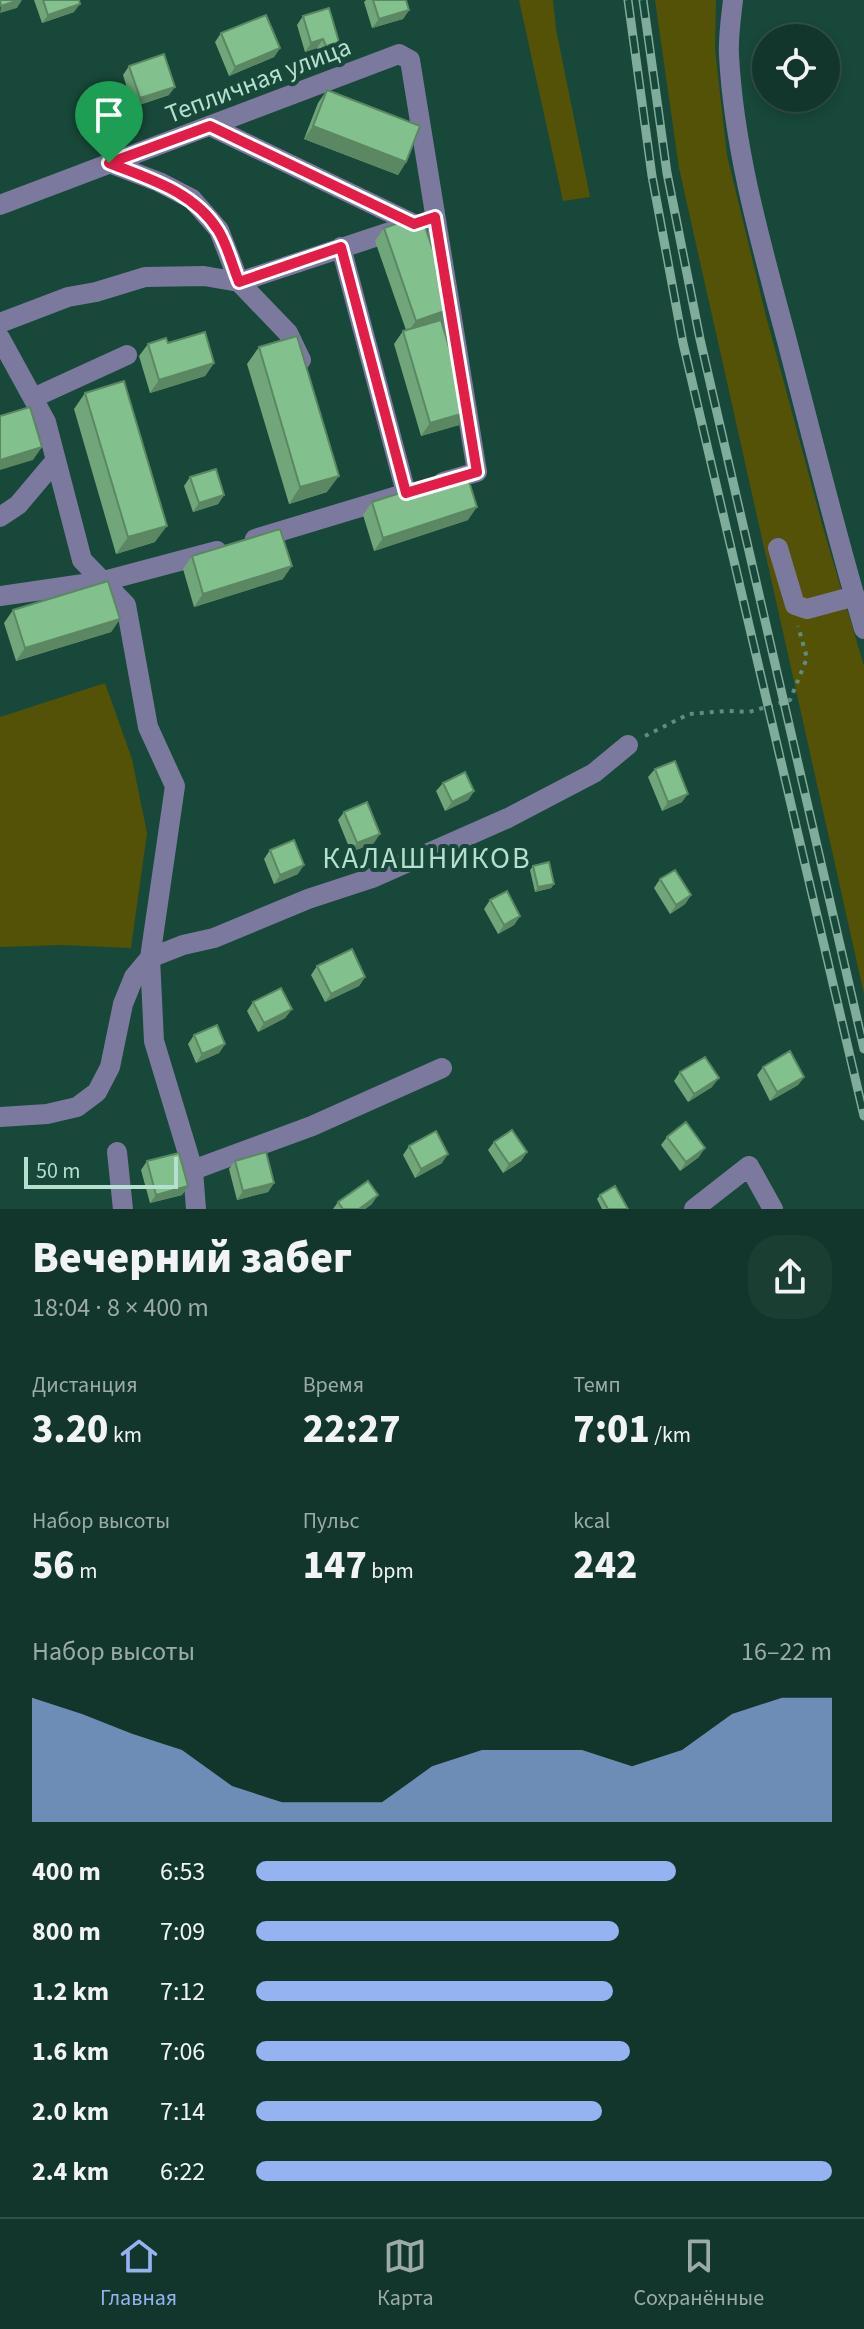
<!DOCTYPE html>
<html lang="ru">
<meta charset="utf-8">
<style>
body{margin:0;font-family:"Source Sans 3",sans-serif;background:#1b3e33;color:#f1f3f6;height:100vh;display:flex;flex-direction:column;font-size:30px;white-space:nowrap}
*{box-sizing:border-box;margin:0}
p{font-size:26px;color:#9caba9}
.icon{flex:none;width:44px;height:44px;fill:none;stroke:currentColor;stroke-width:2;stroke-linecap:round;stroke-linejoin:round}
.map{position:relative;height:1209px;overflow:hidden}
.side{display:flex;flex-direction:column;background:#12362b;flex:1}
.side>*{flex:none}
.controls{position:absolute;left:752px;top:24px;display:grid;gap:16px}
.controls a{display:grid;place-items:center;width:88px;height:88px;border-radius:50%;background:#12362b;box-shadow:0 4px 12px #0003,0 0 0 2px #315047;font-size:40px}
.scale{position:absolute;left:24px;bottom:20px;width:154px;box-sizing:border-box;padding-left:8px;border:4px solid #b5dfce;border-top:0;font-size:22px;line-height:28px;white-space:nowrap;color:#b5dfce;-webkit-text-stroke:6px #184839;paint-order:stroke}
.pin{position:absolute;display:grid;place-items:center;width:68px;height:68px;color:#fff;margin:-82px -34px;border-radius:50% 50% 50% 0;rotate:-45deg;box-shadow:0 0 8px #0007}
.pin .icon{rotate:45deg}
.round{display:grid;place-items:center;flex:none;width:84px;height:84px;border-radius:32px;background:#1b3e33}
.head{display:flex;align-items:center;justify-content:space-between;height:136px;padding:0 32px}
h1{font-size:44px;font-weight:800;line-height:60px}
.stats{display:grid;grid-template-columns:repeat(3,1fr);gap:12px;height:136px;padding:8px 32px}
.stats div{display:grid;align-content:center}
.stats b{font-size:40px;font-weight:800}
.stats small{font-size:22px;font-weight:400}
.stats p{font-size:22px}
.chart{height:224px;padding:16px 32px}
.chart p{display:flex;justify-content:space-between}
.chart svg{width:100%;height:144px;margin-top:8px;fill:#95b2f1;opacity:.7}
ul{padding:0 32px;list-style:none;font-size:26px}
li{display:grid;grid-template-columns:128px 96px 1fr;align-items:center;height:60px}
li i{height:20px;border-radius:10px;background:#95b2f1}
.menu{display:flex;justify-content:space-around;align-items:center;height:112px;border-top:2px solid #315047;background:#12362b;font-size:22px;color:#9caba9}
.menu a{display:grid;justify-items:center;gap:4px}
.menu .active{color:#95b2f1}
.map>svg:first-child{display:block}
.green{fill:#535207}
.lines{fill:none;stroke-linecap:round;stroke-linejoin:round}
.path{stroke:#608d7d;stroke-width:4;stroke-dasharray:4 6;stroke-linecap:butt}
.minor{stroke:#7c799e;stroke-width:20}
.rail-casing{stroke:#80ac9c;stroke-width:9}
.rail{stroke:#184839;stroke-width:6;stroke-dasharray:18;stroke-linecap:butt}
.wall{fill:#70a679}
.shaded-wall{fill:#5b8763}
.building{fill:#82c18d;stroke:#5b8763;stroke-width:2}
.route-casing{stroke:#fff;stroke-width:16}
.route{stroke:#e11d48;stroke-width:10}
.labels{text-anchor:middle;stroke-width:8;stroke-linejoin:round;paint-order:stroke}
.street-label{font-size:26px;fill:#b5dfce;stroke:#184839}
.quarter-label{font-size:30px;letter-spacing:2px;fill:#b5dfce;stroke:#184839}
</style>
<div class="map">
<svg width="864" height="1209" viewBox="0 0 864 1209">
<rect width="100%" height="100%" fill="#184839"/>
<path class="green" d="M519,0H553L556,29L590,197L563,201Z
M655,0H716L715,49L727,155L766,316L824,531L864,666V994L679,168Z
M105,683L132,759L147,833L131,948L60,945L0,947V717Z"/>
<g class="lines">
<path class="path" d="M645,736L689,714L727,711L749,712L790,700L807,658L798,626"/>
<path class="minor" d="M733,0C731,18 728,37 729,55C734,152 762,247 787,341C812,437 836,534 864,629
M210,126L414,224
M109,163L159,182L192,199L219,230L239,282L288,333L301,360
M0,205L399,54L410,60L477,472L443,482
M341,247L406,493
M0,323L68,297L96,292L145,277L204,276L239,282L405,227
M0,338L46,422L82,560L126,605L148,727L175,786L150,958L154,1041L193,1170L196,1209
M33,398L127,355
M0,517L18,505L56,460
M255,539L397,496
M778,548L795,605L807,609L855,596
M0,596L104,581L217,551
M0,1117L47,1114L77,1107L97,1092L110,1067L123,1004L134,977L150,958L183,945L214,938L308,899L372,878L508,818L594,773L628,745
M117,1152L123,1209
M193,1170L312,1126L442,1068
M694,1209L749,1166L773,1209"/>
<defs>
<path id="rail" d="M628,0L652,176L683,343L864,1116
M643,0L667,173L700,339L864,1049"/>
</defs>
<use href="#rail" class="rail-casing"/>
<use href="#rail" class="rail"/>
</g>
<path class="wall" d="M34,0H79L74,12L42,23Z
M366,0H406L409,10L403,19L372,28L364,2Z
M303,16L333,50L320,54L317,48L305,52L297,25Z
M221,33L280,48L274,57L229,76L215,42Z
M129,66L169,95L133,107L123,75Z
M327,90L406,162L398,175L304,139L318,103Z
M384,228L453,308L444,320L441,321L459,425L421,436L394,344L403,331L406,330L375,241Z
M168,343L214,363L205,376L150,393L139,356L148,344Z
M259,347L327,492L289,504L247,364Z
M85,393L155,542L116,554L74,409Z
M190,477L224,495L218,504L193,512L184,486Z
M372,502L468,520L374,551L363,515Z
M192,556L283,579L194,607L183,569Z
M13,610L120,619L111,632L16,661L4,623Z
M655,769L682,802L662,811L648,777Z
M443,783L474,791L468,800L445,811L436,791Z
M344,812L374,843L351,852L338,820Z
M270,850L298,874L274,884L264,859Z
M533,866L554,884L551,888L535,892L530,870Z
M660,879L691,895L685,904L670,914L654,888Z
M490,900L520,916L514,925L498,934L484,909Z
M317,966L365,977L359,986L325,1002L311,975Z
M253,1002L292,1009L285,1018L258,1032L247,1011Z
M194,1035L225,1044L219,1053L196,1063L188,1044Z
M763,1067L804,1077L798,1085L770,1101L757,1075Z
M680,1072L712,1087L688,1102L674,1081Z
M667,1137L699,1157L680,1171L661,1145Z
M494,1142L527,1152L521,1161L503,1173L488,1150Z
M409,1146L442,1163L415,1178L403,1155Z
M147,1161L188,1186L182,1195L150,1203L141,1170Z
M235,1161L274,1183L268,1192L237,1200L229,1169Z
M600,1195L628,1209H602L597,1199Z
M338,1202L372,1204L365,1209H333Z"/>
<path class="shaded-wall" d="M19,0H22L17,8L0,13L1,6Z
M80,4L74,12L42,23L48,15Z
M409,10L403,19L372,28L379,19Z
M323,39L317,48L305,52L311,43Z
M339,42L333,50L320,54L326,46Z
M280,48L274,57L229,76L235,67Z
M175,87L169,95L133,107L140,98Z
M313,126L406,162L398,175L304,139Z
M453,308L444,320L407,333L416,321Z
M214,363L205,376L150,393L159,380Z
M468,412L459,425L421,436L430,423Z
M42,447L33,460L0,470V460Z
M339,476L327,492L289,504L300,487Z
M224,495L218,504L193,512L199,503Z
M477,507L468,520L374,551L383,538Z
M167,526L155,542L116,554L128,537Z
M292,566L283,579L194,607L203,594Z
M120,619L111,632L16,661L25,648Z
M474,791L468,800L445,811L452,802Z
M688,794L682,802L662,811L668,802Z
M380,834L374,843L351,852L357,843Z
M304,865L298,874L274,884L280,875Z
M554,884L551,888L535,892L538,887Z
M691,895L685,904L670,914L676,905Z
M520,916L514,925L498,934L504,925Z
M365,977L359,986L325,1002L331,994Z
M292,1009L285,1018L258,1032L264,1023Z
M225,1044L219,1053L196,1063L202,1054Z
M804,1077L798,1085L770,1101L777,1092Z
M719,1078L712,1087L688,1102L694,1094Z
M705,1148L699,1157L680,1171L686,1162Z
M527,1152L521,1161L503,1173L509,1164Z
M448,1154L442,1163L415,1178L421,1169Z
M274,1183L268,1192L237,1200L243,1191Z
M188,1186L182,1195L150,1203L156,1195Z
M378,1195L372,1204L365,1209H359Z"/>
<path class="building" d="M0,0H19L1,6Z
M43,0H79L80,4L48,15Z
M373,0H406L409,10L379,19Z
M329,8L339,42L326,46L323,39L311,43L303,16Z
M266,15L280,48L235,67L221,33Z
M164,54L175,87L140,98L129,66Z
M327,90L420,126L406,162L313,126Z
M421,215L453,308L416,321L384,228Z
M441,320L468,412L430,423L403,331Z
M205,332L214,363L159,380L148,344L166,338L168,343Z
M297,336L339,476L300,487L259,347Z
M124,381L167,526L128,537L85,393Z
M30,407L42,447L0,460V416Z
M216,469L224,495L199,503L190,477Z
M466,472L477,507L383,538L372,502Z
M280,529L292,566L203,594L192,556Z
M108,581L120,619L25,648L13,610Z
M675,761L688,794L668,802L655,769Z
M465,772L474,791L452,802L443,783Z
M367,802L380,834L357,843L344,812Z
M294,840L304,865L280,875L270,850Z
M549,862L554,884L538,887L533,866Z
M675,870L691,895L676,905L660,879Z
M507,891L520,916L504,925L490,900Z
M352,949L365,977L331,994L317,966Z
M281,988L292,1009L264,1023L253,1002Z
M217,1025L225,1044L202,1054L194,1035Z
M790,1051L804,1077L777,1092L763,1067Z
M705,1057L719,1078L694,1094L680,1072Z
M686,1122L705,1148L686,1162L667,1137Z
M512,1130L527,1152L509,1164L494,1142Z
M436,1131L448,1154L421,1169L409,1146Z
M266,1152L274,1183L243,1191L235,1161Z
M179,1153L188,1186L156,1195L147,1161Z
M368,1181L378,1195L359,1209H343L338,1202Z
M615,1186L628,1209H608L600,1195Z"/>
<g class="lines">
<defs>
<path id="route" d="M210,126L414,224L435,217L477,472L406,493L341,247L239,282C232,265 227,244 218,230C193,191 149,179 109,163Z"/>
</defs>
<use href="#route" class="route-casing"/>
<use href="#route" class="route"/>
</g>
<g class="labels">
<g class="street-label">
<text transform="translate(258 80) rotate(-21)" y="9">Тепличная улица</text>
</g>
<g class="quarter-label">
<text x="427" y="868">КАЛАШНИКОВ</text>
</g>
</g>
</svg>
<div class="controls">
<a><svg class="icon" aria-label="locate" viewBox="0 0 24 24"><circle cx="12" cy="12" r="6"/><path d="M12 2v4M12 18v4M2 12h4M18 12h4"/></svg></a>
</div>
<div class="scale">50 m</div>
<div class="pin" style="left:109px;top:163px;background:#1e9e55"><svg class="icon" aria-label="arrive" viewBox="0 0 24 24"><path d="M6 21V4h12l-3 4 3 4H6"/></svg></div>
</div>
<section class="side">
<div class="head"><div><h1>Вечерний забег</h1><p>18:04 · 8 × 400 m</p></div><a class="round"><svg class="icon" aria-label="share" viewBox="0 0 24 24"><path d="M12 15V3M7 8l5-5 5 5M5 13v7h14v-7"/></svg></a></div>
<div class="stats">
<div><p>Дистанция</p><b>3.20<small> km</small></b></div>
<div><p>Время</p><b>22:27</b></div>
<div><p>Темп</p><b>7:01<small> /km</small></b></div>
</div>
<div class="stats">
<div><p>Набор высоты</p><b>56<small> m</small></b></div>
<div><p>Пульс</p><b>147<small> bpm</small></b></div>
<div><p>kcal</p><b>242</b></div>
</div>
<div class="chart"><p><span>Набор высоты</span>16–22 m</p>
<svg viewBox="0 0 160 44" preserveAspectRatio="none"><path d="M0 44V6L10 11L20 17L30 22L40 33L50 38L60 38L70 38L80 27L90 22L100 22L110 22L120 27L130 22L140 11L150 6L160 6V44z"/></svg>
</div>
<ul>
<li><b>400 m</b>6:53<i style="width:73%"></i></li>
<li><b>800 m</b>7:09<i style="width:63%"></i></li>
<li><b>1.2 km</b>7:12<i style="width:62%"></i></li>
<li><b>1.6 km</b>7:06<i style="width:65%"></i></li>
<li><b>2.0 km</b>7:14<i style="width:60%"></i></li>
<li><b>2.4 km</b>6:22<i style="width:100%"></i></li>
</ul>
</section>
<nav class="menu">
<a class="active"><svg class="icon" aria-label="home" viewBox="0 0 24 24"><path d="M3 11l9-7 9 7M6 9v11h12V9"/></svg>Главная</a>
<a><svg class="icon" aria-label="map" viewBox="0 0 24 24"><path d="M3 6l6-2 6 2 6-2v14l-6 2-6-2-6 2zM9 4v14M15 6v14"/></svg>Карта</a>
<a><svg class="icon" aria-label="saved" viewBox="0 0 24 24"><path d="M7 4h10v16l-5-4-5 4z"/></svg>Сохранённые</a>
</nav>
